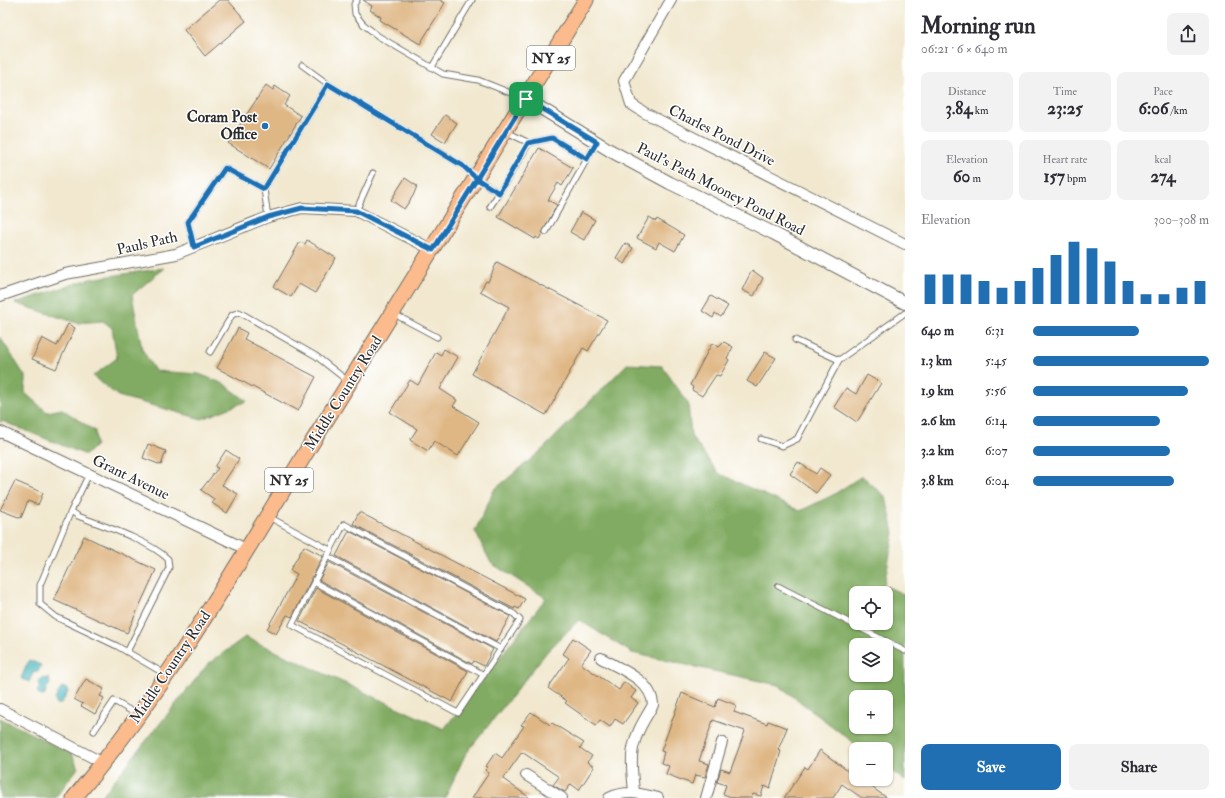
<!DOCTYPE html>
<meta charset="utf-8">
<style>
body{margin:0;font-family:"IM FELL Double Pica",serif;background:#f2f2f3;color:#2b2b33;height:100vh;display:flex;flex-direction:column;font-size:15px;white-space:nowrap}
*{box-sizing:border-box;margin:0}
p{font-size:13px;color:#7c7c81}
.icon{flex:none;width:22px;height:22px;fill:none;stroke:currentColor;stroke-width:2;stroke-linecap:round;stroke-linejoin:round}
.map{position:relative;flex:1;overflow:hidden}
.side{display:flex;flex-direction:column;background:#fff;width:320px}
.side>*{flex:none}
.controls{position:absolute;left:849px;top:586px;display:grid;gap:8px}
.controls a{display:grid;place-items:center;width:44px;height:44px;border-radius:8px;background:#fff;box-shadow:0 1px 3px #0004;font-size:20px}
.pin{position:absolute;display:grid;place-items:center;width:34px;height:34px;color:#fff;margin:-17px;border-radius:8px;box-shadow:0 2px 6px #0006}
.round{display:grid;place-items:center;flex:none;width:42px;height:42px;border-radius:8px;background:#f2f2f3}
.overview{display:flex;align-items:center;justify-content:space-between;height:68px;padding:0 16px}
h1{font-size:22px;font-weight:800;line-height:30px}
.metrics{display:grid;grid-template-columns:repeat(3,1fr);gap:6px;height:68px;padding:4px 16px}
.metrics div{display:grid;align-content:center;border-radius:8px;background:#f2f2f3;text-align:center}
.metrics b{font-size:17px;font-weight:800}
.metrics small{font-size:11px;font-weight:400}
.metrics p{font-size:11px}
.chart{height:112px;padding:8px 16px}
.chart p{display:flex;justify-content:space-between}
.chart svg{width:100%;height:72px;margin-top:4px;stroke:#1f6fb2;stroke-width:6}
.button{display:flex;gap:8px;margin-top:auto;padding:8px 16px}
.button a{flex:1;height:46px;border-radius:8px;background:#1f6fb2;color:#fff;font-size:16px;font-weight:800;line-height:46px;text-align:center}
.button a+a{background:#f2f2f3;color:#2b2b33}
ul{padding:0 16px;list-style:none;font-size:13px}
li{display:grid;grid-template-columns:64px 48px 1fr;align-items:center;height:30px}
li i{height:10px;border-radius:5px;background:#1f6fb2}
main{display:flex;flex:1;min-height:0}
.map>svg:first-child{display:block}
.forest{fill:#81ab62;stroke:#566b46;fill-rule:evenodd}
.water{fill:#44b4bb;stroke:#387073}
.building{fill:#dfb785}
.lines{fill:none;stroke-linecap:round;stroke-linejoin:round}
.service-casing{stroke:#706d64;stroke-width:7}
.minor-casing{stroke:#706d64;stroke-width:12}
.tertiary-casing{stroke:#706d64;stroke-width:14}
.primary-casing{stroke:#706d64;stroke-width:17}
.service{stroke:#fff;stroke-width:5}
.minor{stroke:#fff;stroke-width:10}
.tertiary{stroke:#fff;stroke-width:12}
.primary{stroke:#fbbb8c;stroke-width:15}
.route-casing{stroke:#fff;stroke-width:8}
.route{stroke:#1f6fb2;stroke-width:5}
.poi-dot{fill:#1f6fb2;stroke:#fff;stroke-width:1.5}
.labels{text-anchor:middle;stroke-width:3;stroke-linejoin:round;paint-order:stroke}
.shield{fill:#fff;stroke:#6b6b6b;stroke-width:1}
.shield-label{font-size:14px;font-weight:bold;fill:#2b2b2b}
.poi-label{font-size:15px;font-weight:bold;fill:#2b2b2b;stroke:#fff;text-anchor:end}
.street-label{font-size:15px;fill:#2b2b2b;stroke:#fff}
</style>
<main>
<div class="map">
<svg width="905" height="798" viewBox="0 0 905 798">
<rect width="100%" height="100%" fill="#fff"/>
<filter id="ink" filterUnits="userSpaceOnUse"><feTurbulence type="fractalNoise" baseFrequency=".025" numOctaves="2"/><feDisplacementMap in="SourceGraphic" scale="8" xChannelSelector="R" yChannelSelector="G"/><feConvolveMatrix kernelMatrix="1 2 1 2 8 2 1 2 1" color-interpolation-filters="sRGB"/></filter>
<filter id="wash" filterUnits="userSpaceOnUse"><feTurbulence type="fractalNoise" baseFrequency=".012" numOctaves="4" result="noise"/><feDisplacementMap in="SourceGraphic" scale="16" xChannelSelector="R" yChannelSelector="G"/><feGaussianBlur stdDeviation="0.9" result="paint"/><feColorMatrix in="noise" values="0 0 0 0 0 0 0 0 0 0 0 0 0 0 0 0 0 1.4 0 .05"/><feComposite in="paint" operator="in"/></filter>
<g filter="url(#wash)">
<rect width="100%" height="100%" fill="#f1e8cf"/>
<path class="forest" d="M164,268L132,295L142,349L155,371L199,374L224,384L247,401L202,419L118,396L93,376L117,358L112,328L103,321L77,323L15,303L90,279Z
M0,337L25,376V393L47,412L62,409L95,431L96,445L86,455L2,421L0,423Z
M627,364L662,366L688,403L691,436L718,473L800,511L833,495L862,476L886,497L894,533L884,585L905,595V781L886,767V749H862L778,685L632,653L579,620L546,653L465,755L445,798H100L208,664L245,637L444,729L546,598L491,563L475,531L494,490L543,449ZM856,593H886V623H856ZM856,645H886V675H856ZM856,697H886V727H856Z
M0,718L72,754L78,768L55,798H0Z"/>
<path class="water" d="M29,660L41,665L38,672L34,671L29,682L21,678Z
M49,678L50,684L46,689L45,695L43,696L39,695L37,691L40,687L39,682L41,679Z
M62,687L67,689L68,692L61,704H56L55,699Z"/>
<g id="blocks">
<path class="building" d="M219,0H228L246,21L205,56L184,30Z
M363,0H440L445,3L420,44L380,20L381,17L370,10L372,6Z
M266,85L273,90L275,86L290,96L284,105L301,116L269,169L228,143Z
M445,115L457,123L445,142L432,134Z
M539,148L573,168L562,186L558,183L548,200L557,205L539,239L536,237L535,239L498,217Z
M405,178L417,186L413,196L404,209L391,200Z
M581,212L595,220L584,240L570,232Z
M649,217L656,221L657,219L684,235L675,251L659,242L656,248L637,238Z
M307,240L336,258L315,293L299,284L291,297L274,287L300,242L305,244Z
M625,243L633,248L624,264L616,258Z
M497,262L607,320L588,351L583,348L546,415L472,374L509,307L480,291L486,281L488,282Z
M752,270L763,278L754,296L742,290Z
M711,296L728,306L721,317L715,313L713,318L702,311Z
M68,324L75,328L56,369L32,359L42,338L57,346Z
M238,328L247,333L244,339L316,377L298,411L217,368Z
M724,342L733,347L727,358L729,360L720,376L716,375L702,396L692,390L693,387L690,385L712,343L719,347Z
M444,349L458,357L440,389L457,400L453,406L479,422L458,456L434,441L428,451L410,440L417,429L390,412L410,380L418,385L436,352L441,355Z
M765,352L776,358L757,387L747,381Z
M867,375L881,383L857,422L834,407L846,388L856,394Z
M148,444L166,451L161,465L143,458Z
M226,450L239,459L222,485L238,494L227,513L212,503L214,499L201,490L218,468L215,467Z
M798,462L816,474L820,468L830,475L816,493L790,474Z
M15,481L43,493L38,505L28,501L21,518L0,510Z
M359,512L525,599L519,609L515,607L514,609L353,524Z
M349,531L510,616L496,642L336,556Z
M84,536L156,570L127,633L54,600Z
M304,546L323,556L292,617L287,615L276,634L267,629L297,574L290,570Z
M329,562L493,649L484,666L474,661L472,664L319,580Z
M316,588L468,671L452,702L299,621Z
M573,638L591,650L581,664L619,690L624,682L636,691L631,698L638,703L623,724L615,719L610,727L600,720L596,725L565,703L567,701L548,688L569,658L563,654Z
M86,679L104,689L100,696L104,698L95,714L81,706L83,704L74,699Z
M682,693L715,707L718,698L736,705L734,712L767,724L768,721L787,728L778,750L781,751L770,788L764,786L761,796L753,794L751,798H734L723,794L726,785L717,782L721,769L730,772L745,731L713,720L699,761L709,764L705,777L695,775L692,784L666,774L669,766L661,763L664,752L661,751Z
M531,712L550,725L552,723L584,743L580,748L592,756L587,762L594,767L579,790L571,784L565,792L553,785L559,777L522,752L503,779L530,798H472L489,773L485,770L488,767L486,766L495,753L502,758L524,726L521,725Z
M820,750L849,772L856,762V779H860L887,798H862L842,784L833,798H784L805,767L808,769Z"/>
</g>
</g>
<g filter="url(#ink)">
<use href="#blocks" fill-opacity="0" stroke="#706d64" stroke-width="1"/>
<g class="lines">
<defs>
<path id="service" d="M357,0L354,4L355,14L363,24L378,36L443,74L478,80L523,98
M302,65L328,84L463,166L477,179L499,193L529,143L552,138L587,159L597,142
M432,67L472,0
M507,132L529,143
M490,207L499,193
M356,211L373,173
M268,217L264,189L328,84
M546,232L587,159
M194,247L188,222L225,168L264,189
M394,314L437,337
M795,340L839,360
M210,352L232,315L239,312L316,356L349,382
M761,439L782,446L797,439L839,360L905,313
M89,474L71,511L40,585V604L56,617L117,646L165,674
M71,511L78,516C104,526 148,540 168,559L169,568L127,652
M269,517L330,550
M344,524L514,614L520,620L458,713L292,625Z
M327,556L501,649
M314,582L484,675
M778,586L905,651
M94,731L114,701L138,715"/>
<path id="minor" d="M671,0L624,81L631,104L645,113L905,244
M0,296L65,274L176,254L268,217L302,208L356,211L433,250
M0,433L1,432L248,550
M601,658C620,669 652,680 653,705C645,719 636,732 633,748C630,762 633,778 634,792
M0,709L103,763
M526,775L562,798
M609,798C626,790 640,793 658,798
M706,798L722,742"/>
<path id="tertiary" d="M526,99L611,151L670,183L773,233L905,303"/>
<path id="primary" d="M74,798C164,692 233,572 305,454C399,303 493,152 586,0"/>
</defs>
<use href="#service" class="service-casing"/>
<use href="#minor" class="minor-casing"/>
<use href="#tertiary" class="tertiary-casing"/>
<use href="#primary" class="primary-casing"/>
<use href="#service" class="service"/>
<use href="#minor" class="minor"/>
<use href="#tertiary" class="tertiary"/>
<use href="#primary" class="primary"/>
</g>
</g>
<g class="lines" filter="url(#ink)">
<defs>
<path id="route" d="M526,99L433,250L356,211L302,208L268,217L194,247L188,222L225,168L264,189L328,84L463,166L477,179L499,193L528,143L552,138L587,159L597,142L526,99"/>
</defs>
<use href="#route" class="route-casing"/>
<use href="#route" class="route"/>
</g>
<circle class="poi-dot" cx="265" cy="126" r="4"/>
<g class="labels">
<g class="shield">
<rect x="527" y="46" width="48" height="24" rx="3"/>
<rect x="265" y="468" width="48" height="24" rx="3"/>
</g>
<g class="shield-label">
<text x="551" y="63">NY 25</text>
<text x="289" y="485">NY 25</text>
</g>
<g class="poi-label">
<text x="257" y="122">Coram Post<tspan x="257" dy="17">Office</tspan></text>
</g>
<g class="street-label">
<text transform="translate(722 135) rotate(27)" y="5">Charles Pond Drive</text>
<text transform="translate(721 189) rotate(27)" y="5">Paul's Path Mooney Pond Road</text>
<text transform="translate(147 243) rotate(-13)" y="5">Pauls Path</text>
<text transform="translate(343 393) rotate(-58)" y="5">Middle Country Road</text>
<text transform="translate(131 477) rotate(26)" y="5">Grant Avenue</text>
<text transform="translate(170 667) rotate(-56)" y="5">Middle Country Road</text>
</g>
</g>
</svg>
<div class="controls">
<a><svg class="icon" aria-label="locate" viewBox="0 0 24 24"><circle cx="12" cy="12" r="6"/><path d="M12 2v4M12 18v4M2 12h4M18 12h4"/></svg></a>
<a><svg class="icon" aria-label="layers" viewBox="0 0 24 24"><path d="M12 4l9 5-9 5-9-5zM3 14l9 5 9-5"/></svg></a>
<a>+</a>
<a>−</a>
</div>
<div class="pin" style="left:526px;top:99px;background:#1e9e55"><svg class="icon" aria-label="arrive" viewBox="0 0 24 24"><path d="M6 21V4h12l-3 4 3 4H6"/></svg></div>
</div>
<section class="side">
<div class="overview"><div><h1>Morning run</h1><p>06:21 · 6 × 640 m</p></div><a class="round"><svg class="icon" aria-label="share" viewBox="0 0 24 24"><path d="M12 15V3M7 8l5-5 5 5M5 13v7h14v-7"/></svg></a></div>
<div class="metrics">
<div><p>Distance</p><b>3.84<small> km</small></b></div>
<div><p>Time</p><b>23:25</b></div>
<div><p>Pace</p><b>6:06<small> /km</small></b></div>
</div>
<div class="metrics">
<div><p>Elevation</p><b>60<small> m</small></b></div>
<div><p>Heart rate</p><b>157<small> bpm</small></b></div>
<div><p>kcal</p><b>274</b></div>
</div>
<div class="chart"><p><span>Elevation</span>300–308 m</p>
<svg viewBox="0 0 160 44" preserveAspectRatio="none"><path d="M5 44V26M15 44V26M25 44V26M35 44V30M45 44V34M55 44V30M65 44V22M75 44V14M85 44V6M95 44V10M105 44V18M115 44V30M125 44V38M135 44V38M145 44V34M155 44V30"/></svg>
</div>
<ul>
<li><b>640 m</b>6:31<i style="width:60%"></i></li>
<li><b>1.3 km</b>5:45<i style="width:100%"></i></li>
<li><b>1.9 km</b>5:56<i style="width:88%"></i></li>
<li><b>2.6 km</b>6:14<i style="width:72%"></i></li>
<li><b>3.2 km</b>6:07<i style="width:78%"></i></li>
<li><b>3.8 km</b>6:04<i style="width:80%"></i></li>
</ul>
<div class="button"><a>Save</a><a>Share</a></div>
</section>
</main>
